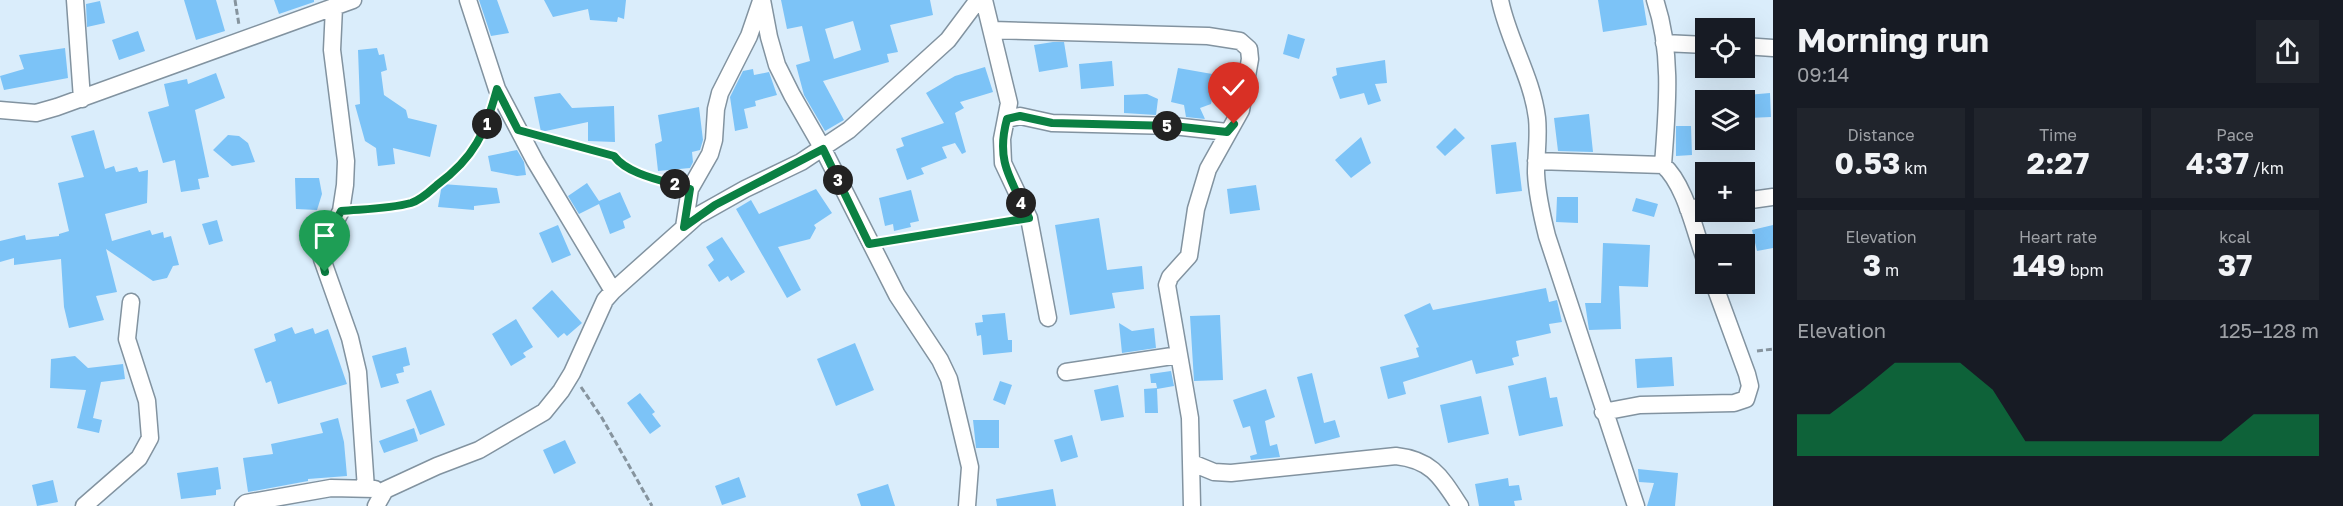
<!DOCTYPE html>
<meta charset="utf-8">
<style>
body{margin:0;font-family:"Golos Text",sans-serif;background:#20242c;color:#f1f3f6;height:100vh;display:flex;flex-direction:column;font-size:22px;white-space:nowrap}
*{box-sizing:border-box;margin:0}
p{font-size:20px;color:#9ea1a6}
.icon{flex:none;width:33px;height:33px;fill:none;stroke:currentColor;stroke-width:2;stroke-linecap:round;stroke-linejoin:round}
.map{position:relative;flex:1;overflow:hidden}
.sheet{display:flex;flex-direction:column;background:#171b24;width:570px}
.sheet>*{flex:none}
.controls{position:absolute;left:1695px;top:18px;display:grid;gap:12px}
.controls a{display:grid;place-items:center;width:60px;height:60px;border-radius:0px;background:#171b24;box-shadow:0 6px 24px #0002;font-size:30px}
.pin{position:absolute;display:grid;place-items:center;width:51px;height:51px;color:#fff;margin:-62px -26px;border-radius:50% 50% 50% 0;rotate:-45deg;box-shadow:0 0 6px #0007}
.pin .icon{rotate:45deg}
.km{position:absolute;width:30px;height:30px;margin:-15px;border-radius:50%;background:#222;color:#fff;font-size:16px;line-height:30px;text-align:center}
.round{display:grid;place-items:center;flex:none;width:63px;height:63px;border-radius:0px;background:#20242c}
.overview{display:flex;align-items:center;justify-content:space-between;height:102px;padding:0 24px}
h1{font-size:33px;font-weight:700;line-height:45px}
.metrics{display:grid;grid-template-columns:repeat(3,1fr);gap:9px;height:102px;padding:6px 24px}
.metrics div{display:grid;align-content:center;border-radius:0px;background:#20242c;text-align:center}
.metrics b{font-size:30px;font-weight:700}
.metrics small{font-size:16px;font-weight:400}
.metrics p{font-size:16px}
.chart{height:168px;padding:12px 24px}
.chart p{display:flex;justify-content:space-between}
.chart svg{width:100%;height:108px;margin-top:6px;fill:#0b8043;opacity:.7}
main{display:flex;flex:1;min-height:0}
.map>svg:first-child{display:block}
.building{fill:#7cc3f7;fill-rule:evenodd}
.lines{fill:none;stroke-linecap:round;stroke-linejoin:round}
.street-casing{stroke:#8293a0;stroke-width:19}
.path{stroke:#86949e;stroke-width:3;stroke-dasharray:6 3;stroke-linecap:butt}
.street{stroke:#fff;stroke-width:16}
.route-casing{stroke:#fff;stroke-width:12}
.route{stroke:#0b8043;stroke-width:8}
</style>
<main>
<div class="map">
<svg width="1773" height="506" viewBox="0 0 1773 506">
<rect width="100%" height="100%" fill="#daedfb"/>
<path class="building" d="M184,0H216L225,31L196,40Z
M274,0H314V2L279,14Z
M479,0H497L509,33L491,36Z
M544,0H626L624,19L618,17L617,22L590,20L588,9L553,17Z
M781,0H930L933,15L890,25L898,52L887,54L889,62L823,81L844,120L825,131L804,95L796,65L810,61L802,26L787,29ZM853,21L861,50L834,59L825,29Z
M1598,0H1643L1647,25L1603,32Z
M100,1L105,23L87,27L86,4Z
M138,31L145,51L119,60L112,40Z
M1288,34L1305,39L1299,59L1283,54Z
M1053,42H1064L1068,67L1039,72L1034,45Z
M65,48L68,78L4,90L0,76L24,69L19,55Z
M377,48L379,55L384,54L387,70L381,72L384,95L406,110L408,118L437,125L430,157L393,148L395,164L378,166L376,148L365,141L355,105L360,104L358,50Z
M1385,60L1387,83L1375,84L1381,101L1368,105L1364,93L1340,99L1332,77L1337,75L1336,68Z
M1112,61L1114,86L1081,89L1079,64Z
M985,67L993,92L960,102L964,108L955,113L966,152L962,154L955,143L942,147L947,158L921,168L924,174L907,180L896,149L904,146L901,138L944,123L926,93L955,76Z
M1178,68L1235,78L1232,91L1215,87L1211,104L1200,108L1205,119L1186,117L1184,105L1171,102Z
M753,69L754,75L769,72L777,95L755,101L756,106L744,109L748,128L735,131L730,97L743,71Z
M216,73L225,98L195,110L209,177L198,179L200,189L181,192L175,160L163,163L148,112L169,106L164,84L187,79L188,84Z
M560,93L572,108L614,106L615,142L588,141V122L541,132L534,97Z
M1770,93L1771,117L1748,118L1747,95Z
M1147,94L1158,99L1156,115L1124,113V95Z
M699,107L703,140L700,150L692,152L693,162L690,168L658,171L655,144L662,141L658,115Z
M1589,114L1593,152L1558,151L1554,118Z
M1676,126H1691L1692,155L1676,156Z
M1455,128L1465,138L1445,156L1436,147Z
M94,130L105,169L114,166L116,172L137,167L139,172L148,170L147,203L105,214L112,241L150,230L152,235L163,232L164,238L171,236L179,265L173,266L167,278L153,281L106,249L117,292L96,296L104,320L69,328L64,307L61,259L14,265V258L0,262V241L25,235L26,240L59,236V234L69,231L58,183L84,177L71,136Z
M228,135L239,136L248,143L255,162L232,166L213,150Z
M1361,137L1371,163L1351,178L1335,160Z
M1516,142L1522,191L1496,194L1491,145Z
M517,150L524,162L526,175L517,176L491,171L488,156Z
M295,178H319L322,194L317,210L296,209Z
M587,183L599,201L620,192L631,217L623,221L625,228L610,234L599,204L579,214L568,196Z
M442,184L497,188L500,203L474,206V210L438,207Z
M1256,185L1260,210L1230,214L1227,189Z
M816,189L832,213L814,225L816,228L810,239L778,247L801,290L787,298L736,209L751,200L759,214Z
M911,190L919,221L910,223L911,227L894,231L893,224L885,226L879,198Z
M1557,197H1578V223L1556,222Z
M1636,198L1658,204L1654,217L1632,211Z
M1099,218L1107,270L1142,266L1144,289L1112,293L1115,308L1070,315L1055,225Z
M217,220L223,241L209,245L202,224Z
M558,225L571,255L552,263L539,233Z
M1773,225V248L1757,251L1752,230Z
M722,237L745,272L731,281L728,276L719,282L708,265L714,260L706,247Z
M1603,243L1650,245L1648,287L1619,286L1621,329L1589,330L1585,303H1601Z
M1546,288L1549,302L1557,300L1562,322L1549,324L1551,333L1516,341L1519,356L1512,358L1514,365L1476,374L1472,360L1403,382L1406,394L1388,399L1380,367L1419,357L1416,348L1419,347L1404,315L1430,303L1433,310Z
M552,290L582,323L567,336L564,333L558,338L532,308Z
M1005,313L1008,340H1012V352L983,355L981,335L977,336L975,323L983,322L982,315Z
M1220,315L1223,380L1194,381L1190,316Z
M516,319L533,347L523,353L526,357L511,366L492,334Z
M1119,323L1132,331L1154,328L1156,348L1122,353Z
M292,327L295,334L313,328L315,334L328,329L347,384L278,404L271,381L266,383L254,349L276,341L274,334Z
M855,343L874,390L836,406L817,359Z
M406,347L410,365L403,367L404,372L396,374L399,383L381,388L372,356Z
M75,356L88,368L123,364L125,379L101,382L93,418L102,420L99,433L77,428L86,390L50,388L51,359Z
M1672,357L1674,386L1637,388L1635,359Z
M1171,371L1174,386L1157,389L1158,413H1145L1144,389L1157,388L1156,383H1151L1150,374Z
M1312,373L1324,423L1335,420L1340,437L1315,444L1297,377Z
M1546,377L1550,398L1557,397L1563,426L1519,436L1508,386Z
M1000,381L1012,385L1005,405L993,400Z
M1118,385L1124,417L1101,421L1094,390Z
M1266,389L1275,417L1265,421L1270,446L1277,444L1280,457L1251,460L1250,456L1257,454L1250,426L1243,428L1233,400Z
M431,390L445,425L420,435L406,400Z
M640,393L655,412L652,414L661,426L650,434L627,403Z
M1481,396L1489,434L1448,443L1440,405Z
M338,418L344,442L347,476L308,479V481L248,492L243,458L273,454L271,444L323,433L320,423Z
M973,420H999V448H976Z
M414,428L418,441L384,453L379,441Z
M1072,435L1078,457L1061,462L1054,440Z
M565,440L576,463L554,474L543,450Z
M218,467L221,489L216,490V495L181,499L177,473Z
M1638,469L1678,473L1675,506H1647L1654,483L1639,482Z
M739,477L746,497L722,505L715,486Z
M1508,478L1509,486L1519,485L1522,500L1514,501L1515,506H1479L1475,484Z
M53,480L58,502L37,506L32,485Z
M888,484L895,506H861L857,494Z
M1053,489L1056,506H997L996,499Z"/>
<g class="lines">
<defs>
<path id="street" d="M75,0L82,99
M468,0L497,89L535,161L613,291
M762,0L769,37L777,65L792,95L823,149L897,295L940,360L949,379L970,467L967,506
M984,0L1009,103L1002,139L1003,163L1029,218L1048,318
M1500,0C1508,40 1532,77 1537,118C1539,136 1536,155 1536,173C1537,195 1542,216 1547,236L1636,506
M1655,0C1673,53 1667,110 1663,165
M334,7L332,50L346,161L345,185L341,211L325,241L322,259L350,338L358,372L366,489
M992,30L1208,36L1240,41L1249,49L1250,59L1241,110L1208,169L1196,209L1189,256L1170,277L1167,285L1190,418L1192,506
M1664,43L1706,45
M1744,46L1773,48
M0,110L36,113L57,107L353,0
M1007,119L1020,116L1052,123L1173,126L1227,132
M1536,161L1663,165C1686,185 1695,234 1706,262
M1744,201L1773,197
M1688,209L1706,206
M684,227L690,189L710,154L714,140L716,109L720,93L749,36L761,1
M1066,372L1179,355
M1603,412L1640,405L1734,403L1746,399L1750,386L1747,374L1714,284
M1192,463L1214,472L1231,473L1396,456C1432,460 1441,477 1460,506
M84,506L139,458L150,438L147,401L127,339L131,302
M243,506L246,503L331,488L375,489
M376,506L385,490L437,466L479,450L544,412L561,391L572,373L605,300L613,291L697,216L745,189L801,162L849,130L948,40L978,0"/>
</defs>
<use href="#street" class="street-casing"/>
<path class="path" d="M235,0L239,25
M540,135L614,156C626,173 657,178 676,184
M358,209L398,206L419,200L448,177L474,151L491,111
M886,241L1013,220
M1757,351L1773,349
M581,387L602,418L652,506"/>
<use href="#street" class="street"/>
</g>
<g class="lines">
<defs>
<path id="route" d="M325,272C318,249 331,231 341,211C364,209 389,209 411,203C421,200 429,192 437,185C475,157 485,133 497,89L518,130L614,156C629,176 667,181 690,189L684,227L715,205L823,149L869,244L1029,218C1012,180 995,163 1007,119L1020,116L1052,123L1173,126L1227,132L1234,124"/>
</defs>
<use href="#route" class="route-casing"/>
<use href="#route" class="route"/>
</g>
</svg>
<div class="controls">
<a><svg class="icon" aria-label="locate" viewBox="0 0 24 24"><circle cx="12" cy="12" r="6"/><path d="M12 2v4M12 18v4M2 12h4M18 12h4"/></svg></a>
<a><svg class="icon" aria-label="layers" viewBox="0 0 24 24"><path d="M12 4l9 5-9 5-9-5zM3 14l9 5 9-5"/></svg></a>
<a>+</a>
<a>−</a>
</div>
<div class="pin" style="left:325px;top:272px;background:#1e9e55"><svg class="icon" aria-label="arrive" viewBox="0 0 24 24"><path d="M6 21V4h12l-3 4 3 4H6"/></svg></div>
<div class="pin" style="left:1234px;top:124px;background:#d93025"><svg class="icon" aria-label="check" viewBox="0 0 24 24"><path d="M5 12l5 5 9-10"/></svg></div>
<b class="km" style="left:487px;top:124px">1</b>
<b class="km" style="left:675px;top:184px">2</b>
<b class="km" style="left:838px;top:180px">3</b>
<b class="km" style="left:1021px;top:203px">4</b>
<b class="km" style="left:1167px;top:126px">5</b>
</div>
<section class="sheet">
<div class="overview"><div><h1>Morning run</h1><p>09:14</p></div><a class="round"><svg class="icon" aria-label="share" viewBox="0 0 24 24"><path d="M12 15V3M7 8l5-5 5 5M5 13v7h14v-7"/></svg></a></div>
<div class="metrics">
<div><p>Distance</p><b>0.53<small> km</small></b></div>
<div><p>Time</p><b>2:27</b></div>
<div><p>Pace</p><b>4:37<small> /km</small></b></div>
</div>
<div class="metrics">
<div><p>Elevation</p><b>3<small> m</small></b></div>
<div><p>Heart rate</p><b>149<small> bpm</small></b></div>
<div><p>kcal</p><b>37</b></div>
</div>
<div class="chart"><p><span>Elevation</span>125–128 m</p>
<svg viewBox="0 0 160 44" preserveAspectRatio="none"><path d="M0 44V27L10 27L20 17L30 6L40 6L50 6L60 17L70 38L80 38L90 38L100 38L110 38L120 38L130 38L140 27L150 27L160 27V44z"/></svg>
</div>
</section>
</main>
